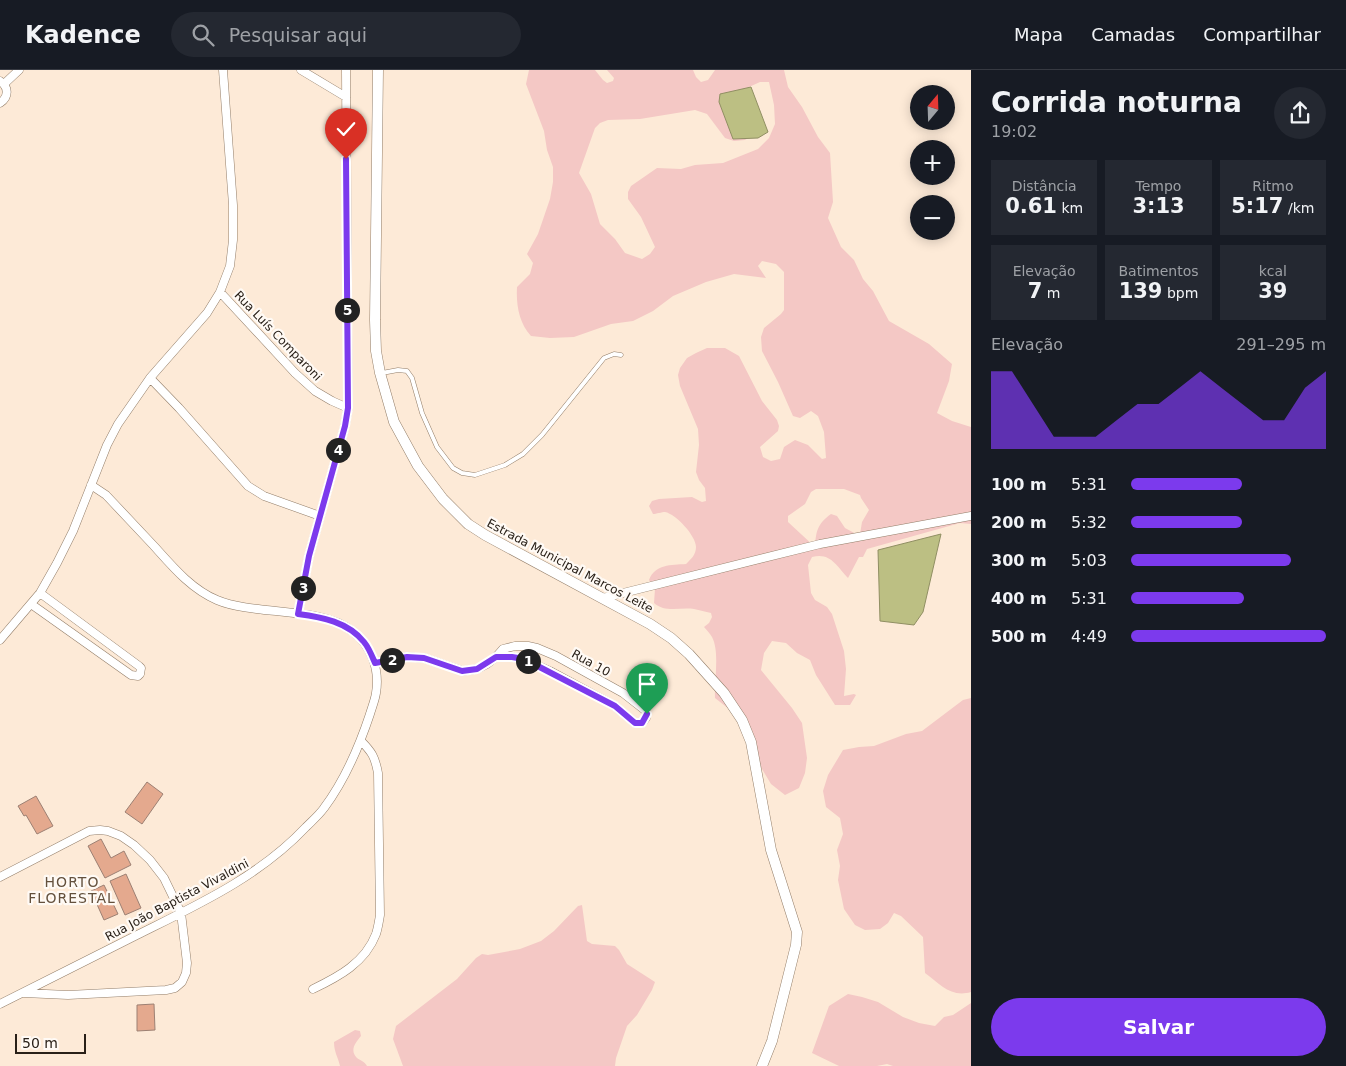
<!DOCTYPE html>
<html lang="pt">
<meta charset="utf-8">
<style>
body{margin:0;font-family:"DejaVu Sans",sans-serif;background:#242831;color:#f1f3f6;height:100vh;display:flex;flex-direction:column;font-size:19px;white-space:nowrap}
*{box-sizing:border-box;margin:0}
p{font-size:16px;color:#9ea1a6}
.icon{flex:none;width:28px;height:28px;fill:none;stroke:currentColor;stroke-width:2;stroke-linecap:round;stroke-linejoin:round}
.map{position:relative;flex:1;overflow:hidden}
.side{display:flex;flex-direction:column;background:#171b24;width:375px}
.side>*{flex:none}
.needle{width:32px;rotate:19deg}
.buttons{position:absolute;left:910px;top:15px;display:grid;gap:10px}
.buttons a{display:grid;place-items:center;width:45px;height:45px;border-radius:50%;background:#171b24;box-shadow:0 2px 12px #0003;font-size:25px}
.scale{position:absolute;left:15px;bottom:12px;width:71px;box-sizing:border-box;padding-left:5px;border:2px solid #292018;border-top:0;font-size:14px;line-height:18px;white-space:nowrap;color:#292018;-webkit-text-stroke:4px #fffaf5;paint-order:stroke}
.pin{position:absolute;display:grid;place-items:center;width:42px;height:42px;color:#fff;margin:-51px -21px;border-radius:50% 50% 50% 0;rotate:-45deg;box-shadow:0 0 5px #0007}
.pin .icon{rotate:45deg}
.km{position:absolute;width:25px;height:25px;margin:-12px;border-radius:50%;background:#222;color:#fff;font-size:14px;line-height:25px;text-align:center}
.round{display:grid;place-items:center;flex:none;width:52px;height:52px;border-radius:26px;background:#242831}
.overview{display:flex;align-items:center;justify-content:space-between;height:85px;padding:0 20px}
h1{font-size:28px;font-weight:600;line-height:38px}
.stats{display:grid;grid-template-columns:repeat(3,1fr);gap:8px;height:85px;padding:5px 20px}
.stats div{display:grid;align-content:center;border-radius:0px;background:#242831;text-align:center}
.stats b{font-size:21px;font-weight:600}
.stats small{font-size:14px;font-weight:400}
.stats p{font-size:14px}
.chart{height:140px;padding:10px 20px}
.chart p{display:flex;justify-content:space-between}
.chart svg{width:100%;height:90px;margin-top:5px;fill:#7c3aed;opacity:.7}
.cta{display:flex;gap:10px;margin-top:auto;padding:10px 20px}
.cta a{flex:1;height:58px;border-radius:30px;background:#7c3aed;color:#fff;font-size:20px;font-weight:600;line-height:58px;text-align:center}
ul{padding:0 20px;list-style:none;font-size:16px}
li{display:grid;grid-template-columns:80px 60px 1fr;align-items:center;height:38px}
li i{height:12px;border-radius:6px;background:#7c3aed}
header{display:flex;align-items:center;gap:30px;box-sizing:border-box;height:70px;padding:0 25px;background:#171b24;border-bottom:1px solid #363941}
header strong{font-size:24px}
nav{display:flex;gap:28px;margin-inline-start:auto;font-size:18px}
.search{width:350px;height:45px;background:#242831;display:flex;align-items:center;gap:12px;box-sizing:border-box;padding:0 18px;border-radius:28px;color:#9ea1a6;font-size:19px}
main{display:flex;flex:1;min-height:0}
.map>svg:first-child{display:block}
.green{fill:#f4c8c5;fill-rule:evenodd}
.water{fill:#bcbf83;stroke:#908f63}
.building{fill:#e4a98e;stroke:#9c8073}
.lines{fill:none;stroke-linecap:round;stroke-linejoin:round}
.service-casing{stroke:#937e69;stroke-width:5}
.minor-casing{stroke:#937e69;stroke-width:9}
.tertiary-casing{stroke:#937e69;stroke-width:11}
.service{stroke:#fff;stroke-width:4}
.minor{stroke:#fff;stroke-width:8}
.tertiary{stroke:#fff;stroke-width:10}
.route-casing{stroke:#fff;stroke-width:10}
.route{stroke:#7c3aed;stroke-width:6}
.labels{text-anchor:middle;stroke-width:4.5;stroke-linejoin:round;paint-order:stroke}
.street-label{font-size:12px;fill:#292018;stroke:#fffaf5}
.neighbourhood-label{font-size:14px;letter-spacing:1px;fill:#64513d;stroke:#fffaf5}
</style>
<header>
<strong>Kadence</strong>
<div class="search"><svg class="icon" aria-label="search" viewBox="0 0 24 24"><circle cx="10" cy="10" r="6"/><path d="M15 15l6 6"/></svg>Pesquisar aqui</div>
<nav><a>Mapa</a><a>Camadas</a><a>Compartilhar</a></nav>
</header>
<main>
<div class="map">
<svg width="971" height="996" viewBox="0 0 971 996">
<rect width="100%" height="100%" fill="#fdead7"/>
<path class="green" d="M529,0H595L603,10L607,13L613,11L614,8L607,0H693L696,7L701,12L708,10L715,0H784L788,17L802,37L818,67L830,83L833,132L828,148L841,177L854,190L863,209L873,221L889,251L929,274L952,294L949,311L937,343L952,351L971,357V454L960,453L867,479L863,487H859L848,508C836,495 830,482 812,487L808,495L811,523L815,530L827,537L832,544L844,581L846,599L844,626L854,624L856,625L850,635H835L816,605L810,590L797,583L786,573L772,571L764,583L761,600L792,638L802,653L807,688L805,703L799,718L785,725L771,714L762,699L755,684L752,668L729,639L715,628C714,611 720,582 712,567C710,564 707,560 704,557L709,553L712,547L711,543C705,542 700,540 694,539C680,537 665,543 654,533L655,519L649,510C655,494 671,495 686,494C691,489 696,485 696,477C696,466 676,444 665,442C662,442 656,444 653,444L649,436L652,431L659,429L692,427L702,432L706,431L705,418L699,410L696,402L699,375L698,359L680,316L678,305L680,298L687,288L696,283L707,278H725L739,286L762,331L777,350L779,356L778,361L760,377L763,387L771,391L780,389L784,377L795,370L808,375L822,389L826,388L824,362L818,346L811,341L800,348L793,346L778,312L762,281L761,267L764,258L781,244L784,240V202L776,194L762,191L758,196L766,208L734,204L706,212L673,226L653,241L633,251L611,254L574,267L550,268L531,266C519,253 516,235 517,217L530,204L533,193L527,184L538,164L550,129L553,112V97L547,80L544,61L526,14ZM760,12H769L774,35L775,54L769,68L758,79L723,93L695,95L681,99L657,98L631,116L628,122V129L641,147L655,177L650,184L642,189L625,183L615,169L600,154L591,124L579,103L595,58L600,53L608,50L640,49L695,40L707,44L725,68L734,71L745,70L750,67L751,60L749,17ZM816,419H844L860,425L861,428L869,440L862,452L860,464L858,465L845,458L837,446L831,444C817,454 816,462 815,477L788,452V446L805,434L811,422Z
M971,628V922C951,928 940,914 925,903L923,867L901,846L894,843L888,853L880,859L865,860L855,855L844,839L838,810L840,796L837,780L843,764L840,748L826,737L823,721L828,705L843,680L859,677L874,676L906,664L922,661L963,630Z
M582,835L587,871L592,874L615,876L619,880L627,894L655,912L652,920L637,945L627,956L616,988L615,996H403L393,969L396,956L457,909L476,888L482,884L488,885L520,879L541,871L554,861L578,836Z
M848,924L862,927L878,932L903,947L919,953L935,956L944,947L953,945L971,933V996H893L887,994L877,996H839L812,983L829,936Z
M355,960L360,961L361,966C356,972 349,980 357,988C361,991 364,991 367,996H340C338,987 334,982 334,972Z"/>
<path class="water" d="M751,17L768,62L758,68L733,69L719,32L720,24Z
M941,464L923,542L914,555L880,551L878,480Z"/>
<path class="building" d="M147,712L163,724L142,754L125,742Z
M36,726L53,756L37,764L26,745L24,746L18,736Z
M101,769L111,788L124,781L131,795L105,808L88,776Z
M126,804L141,838L125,845L110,811Z
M104,815L118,844L104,850L91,821Z
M154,934L155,960L137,961V935Z"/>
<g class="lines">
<defs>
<path id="service" d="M382,303L398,300L407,301L412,308L422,343L437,377L453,398L462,403L475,405L505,395L523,384L542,365L604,288L614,284L621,285"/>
<path id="minor" d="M301,0L346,27
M0,11C9,17 9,27 0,33
M4,14L19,0
M220,222L295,303L315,321L332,331L348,338
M150,308L179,338L248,416L264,426L320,446
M603,528L820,474L971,446
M31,534L131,605L138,606L140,604L141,598L139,596L40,523
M298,544L309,486L345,356L348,338L346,0
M0,570L40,523L57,493L73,461L107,375L118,354L150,308L207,243L220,222L230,196L233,170V135L223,0
M375,593L407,587L424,588L463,601L477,599L487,594L496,587L503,579L515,576H528L537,578L556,586L585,602L623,623L646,641V648L642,653H635L615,636L550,601L523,589L512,587H496
M0,807L89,761L100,760L108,761L121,766L134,775L150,790L164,808L181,843L187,893L186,903L182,912L175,918L166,920L68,925L24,923
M313,919C338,907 365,893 376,864C378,858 379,851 380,845L378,703C375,687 372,682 361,671
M0,934C46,911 91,888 137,865C197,835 259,807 306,757C312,751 319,745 324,738C345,710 359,677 370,644C372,637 375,630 376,623C380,599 371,575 352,561C320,536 255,546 217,530C191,519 172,496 154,476C138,459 122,442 106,425L91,415"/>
<path id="tertiary" d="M378,0L375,250L376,281L380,303L394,352L418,396L443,429L468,454L485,465L650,554L671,568L689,584L724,623L742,650L751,672L771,780L797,862L796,875L772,971L762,996"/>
</defs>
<use href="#service" class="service-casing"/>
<use href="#minor" class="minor-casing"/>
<use href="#tertiary" class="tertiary-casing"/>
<use href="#service" class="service"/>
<use href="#minor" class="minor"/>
<use href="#tertiary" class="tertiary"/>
</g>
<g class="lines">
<defs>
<path id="route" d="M346,89L348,338L345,356L309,486L298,544C322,547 348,552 364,572C369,578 372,586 375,593L407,587L424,588L462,601L477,599L496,587H512L524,589L615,636L635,653H642L647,644"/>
</defs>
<use href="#route" class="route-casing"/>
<use href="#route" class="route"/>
</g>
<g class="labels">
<g class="street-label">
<text transform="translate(278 266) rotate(46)" y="4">Rua Luís Comparoni</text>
<text transform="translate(570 496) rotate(28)" y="4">Estrada Municipal Marcos Leite</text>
<text transform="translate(591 593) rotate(29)" y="4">Rua 10</text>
<text transform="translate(177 830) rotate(-28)" y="4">Rua João Baptista Vivaldini</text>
</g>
<g class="neighbourhood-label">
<text x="72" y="817">HORTO<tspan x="72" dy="16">FLORESTAL</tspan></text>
</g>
</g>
</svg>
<div class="buttons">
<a><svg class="needle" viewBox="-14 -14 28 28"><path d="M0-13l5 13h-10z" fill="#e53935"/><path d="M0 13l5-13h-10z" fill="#9ea1a6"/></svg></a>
<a>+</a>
<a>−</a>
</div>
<div class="scale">50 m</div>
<div class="pin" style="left:647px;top:644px;background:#1e9e55"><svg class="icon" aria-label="arrive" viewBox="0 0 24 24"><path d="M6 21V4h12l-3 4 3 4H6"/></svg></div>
<div class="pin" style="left:346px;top:89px;background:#d93025"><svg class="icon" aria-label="check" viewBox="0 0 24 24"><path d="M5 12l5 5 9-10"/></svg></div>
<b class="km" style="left:528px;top:591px">1</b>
<b class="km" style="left:392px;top:590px">2</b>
<b class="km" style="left:303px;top:518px">3</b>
<b class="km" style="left:338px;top:380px">4</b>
<b class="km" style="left:347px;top:240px">5</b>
</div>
<section class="side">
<div class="overview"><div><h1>Corrida noturna</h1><p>19:02</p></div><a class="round"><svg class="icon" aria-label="share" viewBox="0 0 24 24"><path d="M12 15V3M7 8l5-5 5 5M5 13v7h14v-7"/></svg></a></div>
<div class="stats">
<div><p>Distância</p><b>0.61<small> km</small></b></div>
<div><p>Tempo</p><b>3:13</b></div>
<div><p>Ritmo</p><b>5:17<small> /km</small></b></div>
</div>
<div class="stats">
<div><p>Elevação</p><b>7<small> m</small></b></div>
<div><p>Batimentos</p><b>139<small> bpm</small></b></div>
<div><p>kcal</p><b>39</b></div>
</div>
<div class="chart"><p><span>Elevação</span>291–295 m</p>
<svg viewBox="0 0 160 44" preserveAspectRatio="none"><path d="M0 44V6L10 6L20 22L30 38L40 38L50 38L60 30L70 22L80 22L90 14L100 6L110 14L120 22L130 30L140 30L150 14L160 6V44z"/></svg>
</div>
<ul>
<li><b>100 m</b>5:31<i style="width:57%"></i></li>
<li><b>200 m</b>5:32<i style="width:57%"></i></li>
<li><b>300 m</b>5:03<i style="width:82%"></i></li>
<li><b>400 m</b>5:31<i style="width:58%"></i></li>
<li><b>500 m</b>4:49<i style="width:100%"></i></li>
</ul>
<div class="cta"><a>Salvar</a></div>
</section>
</main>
